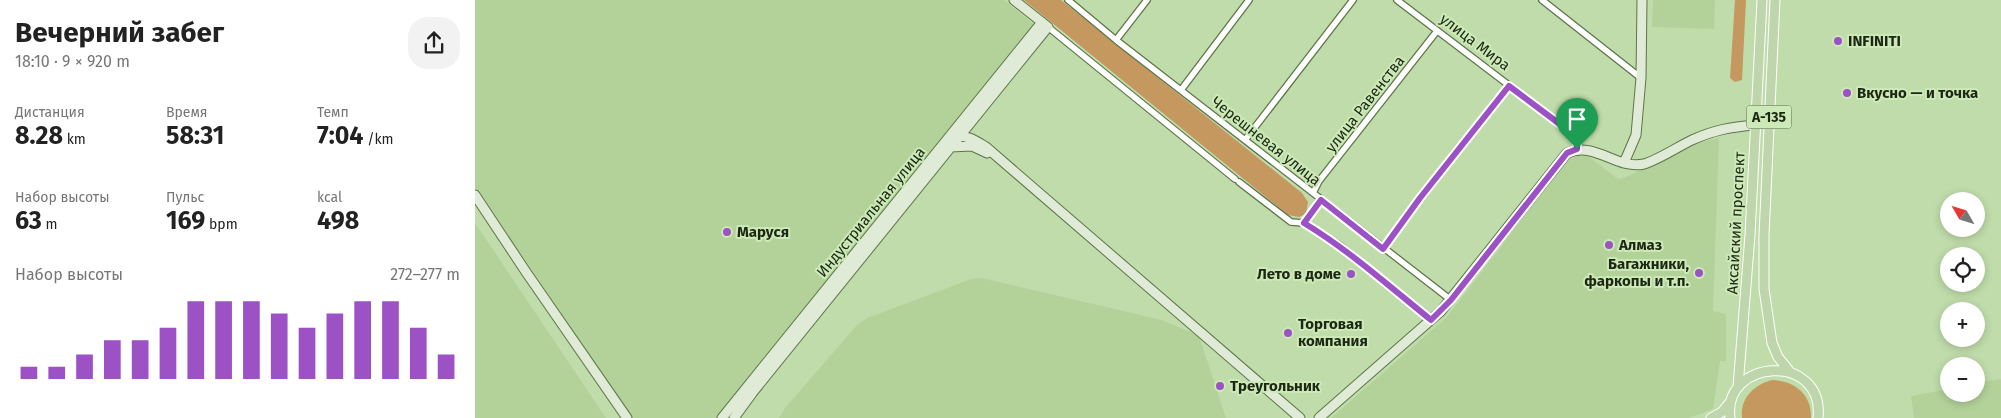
<!DOCTYPE html>
<html lang="ru">
<meta charset="utf-8">
<style>
body{margin:0;font-family:"Fira Sans",sans-serif;background:#f2f2f2;color:#222;height:100vh;display:flex;flex-direction:column;font-size:19px;white-space:nowrap}
*{box-sizing:border-box;margin:0}
p{font-size:16px;color:#767676}
.icon{flex:none;width:28px;height:28px;fill:none;stroke:currentColor;stroke-width:2;stroke-linecap:round;stroke-linejoin:round}
.map{position:relative;flex:1;overflow:hidden}
.details{display:flex;flex-direction:column;background:#fff;width:475px}
.details>*{flex:none}
.needle{width:32px;rotate:309deg}
.tools{position:absolute;left:1465px;top:192px;display:grid;gap:10px}
.tools a{display:grid;place-items:center;width:45px;height:45px;border-radius:50%;background:#fff;box-shadow:0 2px 8px #0003;font-size:25px}
.pin{position:absolute;display:grid;place-items:center;width:42px;height:42px;color:#fff;margin:-51px -21px;border-radius:50% 50% 50% 0;rotate:-45deg;box-shadow:0 0 5px #0007}
.pin .icon{rotate:45deg}
.round{display:grid;place-items:center;flex:none;width:52px;height:52px;border-radius:20px;background:#f2f2f2}
.summary{display:flex;align-items:center;justify-content:space-between;height:85px;padding:0 15px}
h1{font-size:28px;font-weight:700;line-height:38px}
.stats{display:grid;grid-template-columns:repeat(3,1fr);gap:8px;height:85px;padding:5px 15px}
.stats div{display:grid;align-content:center}
.stats b{font-size:25px;font-weight:700}
.stats small{font-size:14px;font-weight:400}
.stats p{font-size:14px}
.chart{height:140px;padding:10px 15px}
.chart p{display:flex;justify-content:space-between}
.chart svg{width:100%;height:90px;margin-top:5px;stroke:#9c52c5;stroke-width:6}
main{display:flex;flex:1;min-height:0}
.map>svg:first-child{display:block}
.built{fill:#b3d29a}
.green{fill:#c5985f}
.lines{fill:none;stroke-linecap:round;stroke-linejoin:round}
.street-casing{stroke:#5c7548;stroke-width:8}
.secondary-casing{stroke:#5c7548;stroke-width:11}
.primary-casing{stroke:#fff;stroke-width:11}
.street{stroke:#fff;stroke-width:5.5}
.secondary{stroke:#dfebd6;stroke-width:9}
.primary{stroke:#bfd6ad;stroke-width:9}
.route-casing{stroke:#fff;stroke-width:10}
.route{stroke:#9c52c5;stroke-width:6}
.poi-dot{fill:#9c52c5;stroke:#cce9b7;stroke-width:2}
.labels{text-anchor:middle;stroke-width:4;stroke-linejoin:round;paint-order:stroke}
.shield{fill:#cce9b7;stroke:#516145;stroke-width:1}
.shield-label{font-size:14px;font-weight:bold;fill:#1c2714}
.poi-label{font-size:15px;font-weight:bold;fill:#1c2714;stroke:#cce9b7;text-anchor:start}
.street-label{font-size:15px;fill:#1c2714;stroke:#cce9b7}
</style>
<main>
<section class="details">
<div class="summary"><div><h1>Вечерний забег</h1><p>18:10 · 9 × 920 m</p></div><a class="round"><svg class="icon" aria-label="share" viewBox="0 0 24 24"><path d="M12 15V3M7 8l5-5 5 5M5 13v7h14v-7"/></svg></a></div>
<div class="stats">
<div><p>Дистанция</p><b>8.28<small> km</small></b></div>
<div><p>Время</p><b>58:31</b></div>
<div><p>Темп</p><b>7:04<small> /km</small></b></div>
</div>
<div class="stats">
<div><p>Набор высоты</p><b>63<small> m</small></b></div>
<div><p>Пульс</p><b>169<small> bpm</small></b></div>
<div><p>kcal</p><b>498</b></div>
</div>
<div class="chart"><p><span>Набор высоты</span>272–277 m</p>
<svg viewBox="0 0 160 44" preserveAspectRatio="none"><path d="M5 44V38M15 44V38M25 44V32M35 44V25M45 44V25M55 44V19M65 44V6M75 44V6M85 44V6M95 44V12M105 44V19M115 44V12M125 44V6M135 44V6M145 44V19M155 44V32"/></svg>
</div>
</section>
<div class="map">
<svg width="1526" height="418" viewBox="0 0 1526 418">
<rect width="100%" height="100%" fill="#c0dcaa"/>
<path class="built" d="M0,0H529L561,26L242,418H157L0,187Z
M1178,0H1240L1239,29L1177,27Z
M1244,138L1238,311L1251,314V361H1245L1238,409L1213,418H856L971,318L1096,155L1113,156L1143,179L1151,177L1222,143Z
M0,223L131,418H0Z
M506,278L687,320L724,336L751,418H304L310,408L382,325L392,318L496,279Z
M1526,379V418H1439L1436,396L1474,389V394H1501V383Z"/>
<path class="green" d="M549,0H586L827,193L833,202L831,214L824,217L813,215Z
M1260,0H1271L1267,80L1260,82L1255,78Z
M1297,380C1319,381 1337,394 1336,418H1267C1265,398 1279,385 1297,380Z"/>
<g class="lines">
<defs>
<path id="street" d="M593,0L641,40L976,300
M922,0L1102,137V149
M1067,0L1166,78
M573,27L760,179
M641,40L672,0
M706,90L774,0
M770,140L878,0
M764,182L816,222L829,223L867,247L956,320
M838,193L844,181L962,31
M829,223L846,200
M908,249L945,199L1034,86"/>
<path id="secondary" d="M481,136C493,135 501,141 511,147L825,418
M475,147L497,146L512,153
M1149,163L1161,135L1166,78L1167,0
M0,195L51,272L152,418
M247,418L567,22
M259,418L278,392L573,27L539,0
M844,418L966,311L1092,153C1121,141 1141,170 1169,164C1183,160 1204,146 1217,140C1239,130 1256,127 1280,125"/>
<path id="primary" d="M1300,0L1289,235V289L1297,343L1303,357L1315,372
M1263,387L1275,235L1287,0
M1236,418L1247,412L1256,401
M1255,418C1247,358 1350,352 1343,418"/>
</defs>
<use href="#street" class="street-casing"/>
<use href="#secondary" class="secondary-casing"/>
<use href="#primary" class="primary-casing"/>
<use href="#street" class="street"/>
<use href="#secondary" class="secondary"/>
<use href="#primary" class="primary"/>
</g>
<g class="lines">
<defs>
<path id="route" d="M1034,86L1102,137V149L1092,153L976,300L956,320C914,286 875,251 829,223L846,200L908,249L945,198Z"/>
</defs>
<use href="#route" class="route-casing"/>
<use href="#route" class="route"/>
</g>
<g class="poi-dot">
<circle cx="1363" cy="41" r="5"/>
<circle cx="1372" cy="93" r="5"/>
<circle cx="252" cy="232" r="5"/>
<circle cx="1134" cy="245" r="5"/>
<circle cx="1224" cy="273" r="5"/>
<circle cx="876" cy="274" r="5"/>
<circle cx="813" cy="333" r="5"/>
<circle cx="745" cy="386" r="5"/>
</g>
<g class="labels">
<rect class="shield" x="1271.5" y="105.5" width="45" height="23" rx="4"/>
<g class="shield-label">
<text x="1294" y="122">А-135</text>
</g>
<g class="poi-label">
<text x="1373" y="46">INFINITI</text>
<text x="1382" y="98">Вкусно — и точка</text>
<text x="262" y="237">Маруся</text>
<text x="1144" y="250">Алмаз</text>
<text x="1214" y="269" text-anchor="end">Багажники,<tspan x="1214" dy="17">фаркопы и т.п.</tspan></text>
<text x="866" y="279" text-anchor="end">Лето в доме</text>
<text x="823" y="329">Торговая<tspan x="823" dy="17">компания</tspan></text>
<text x="755" y="391">Треугольник</text>
</g>
<g class="street-label">
<text transform="translate(1000 42) rotate(37)" y="5">улица Мира</text>
<text transform="translate(890 104) rotate(-52)" y="5">улица Равенства</text>
<text transform="translate(791 141) rotate(38)" y="5">Черешневая улица</text>
<text transform="translate(396 212) rotate(-51)" y="5">Индустриальная улица</text>
<text transform="translate(1261 223) rotate(-87)" y="5">Аксайский проспект</text>
</g>
</g>
</svg>
<div class="tools">
<a><svg class="needle" viewBox="-14 -14 28 28"><path d="M0-13l5 13h-10z" fill="#e53935"/><path d="M0 13l5-13h-10z" fill="#767676"/></svg></a>
<a><svg class="icon" aria-label="locate" viewBox="0 0 24 24"><circle cx="12" cy="12" r="6"/><path d="M12 2v4M12 18v4M2 12h4M18 12h4"/></svg></a>
<a>+</a>
<a>−</a>
</div>
<div class="pin" style="left:1102px;top:149px;background:#1e9e55"><svg class="icon" aria-label="arrive" viewBox="0 0 24 24"><path d="M6 21V4h12l-3 4 3 4H6"/></svg></div>
</div>
</main>
